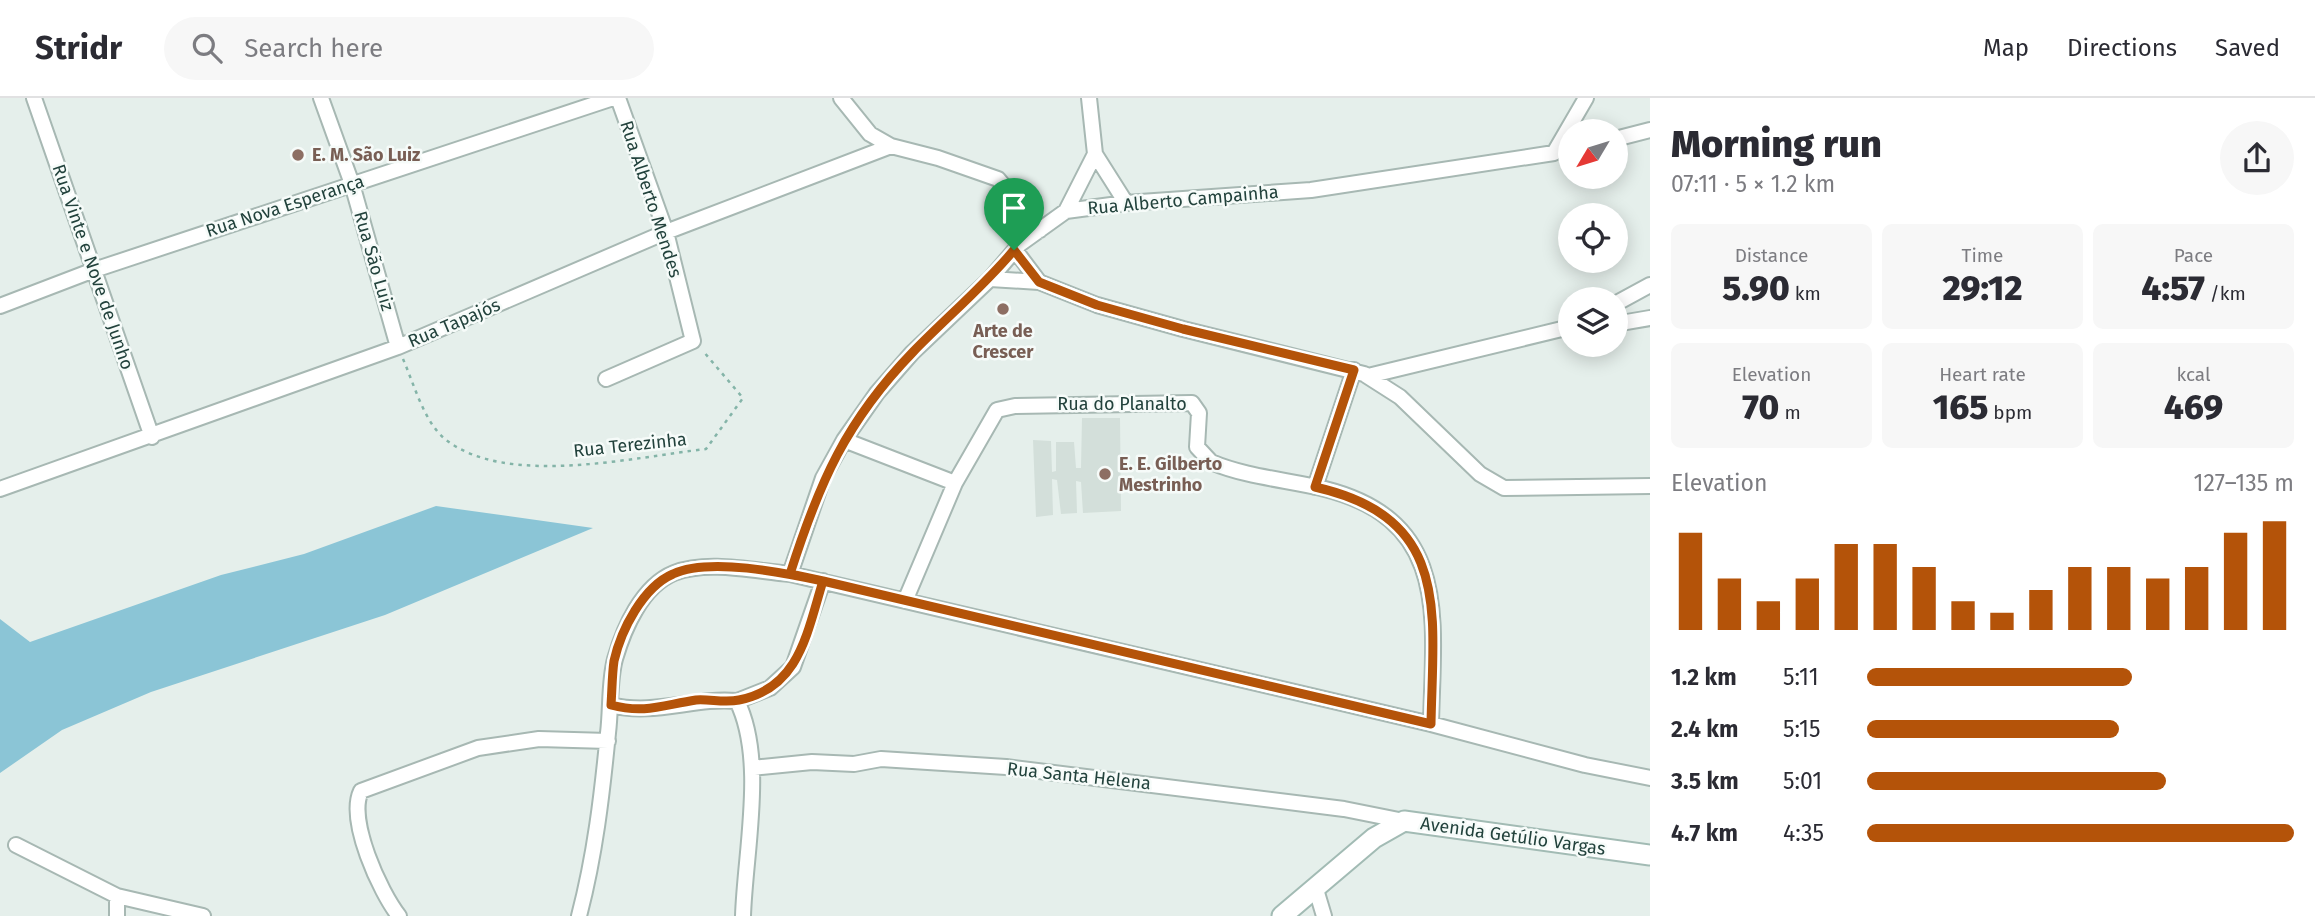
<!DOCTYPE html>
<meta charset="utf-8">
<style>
body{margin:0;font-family:"Fira Sans",sans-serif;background:#f7f7f7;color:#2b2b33;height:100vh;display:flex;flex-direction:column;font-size:26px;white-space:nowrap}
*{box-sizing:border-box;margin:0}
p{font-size:23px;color:#7c7c81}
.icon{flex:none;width:38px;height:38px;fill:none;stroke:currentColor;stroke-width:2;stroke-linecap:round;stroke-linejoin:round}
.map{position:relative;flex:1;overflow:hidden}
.details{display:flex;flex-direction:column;background:#fff;width:665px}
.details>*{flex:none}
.needle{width:46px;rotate:232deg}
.tools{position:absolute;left:1558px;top:21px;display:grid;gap:14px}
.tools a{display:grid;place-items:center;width:70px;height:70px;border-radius:50%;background:#fff;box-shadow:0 4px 18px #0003;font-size:35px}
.pin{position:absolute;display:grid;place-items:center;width:60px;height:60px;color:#fff;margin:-72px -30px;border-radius:50% 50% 50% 0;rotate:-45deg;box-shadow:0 0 7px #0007}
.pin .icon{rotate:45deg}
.round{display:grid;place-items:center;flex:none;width:74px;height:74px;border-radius:37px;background:#f7f7f7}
.overview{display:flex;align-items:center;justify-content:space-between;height:119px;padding:0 21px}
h1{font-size:38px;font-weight:800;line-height:52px}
.stats{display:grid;grid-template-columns:repeat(3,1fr);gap:10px;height:119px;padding:7px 21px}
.stats div{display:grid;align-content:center;border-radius:10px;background:#f7f7f7;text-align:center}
.stats b{font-size:35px;font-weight:800}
.stats small{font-size:19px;font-weight:400}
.stats p{font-size:19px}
.chart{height:196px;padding:14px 21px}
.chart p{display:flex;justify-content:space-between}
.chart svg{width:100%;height:126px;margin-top:7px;stroke:#b45309;stroke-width:6}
ul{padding:0 21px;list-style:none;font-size:23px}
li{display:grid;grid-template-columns:112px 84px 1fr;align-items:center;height:52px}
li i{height:18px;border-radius:9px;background:#b45309}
header{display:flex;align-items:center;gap:42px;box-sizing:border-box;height:98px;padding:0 35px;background:#fff;border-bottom:2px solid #e1e1e2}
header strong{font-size:33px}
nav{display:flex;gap:38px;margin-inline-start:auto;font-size:24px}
.search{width:490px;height:63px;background:#f7f7f7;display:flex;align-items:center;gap:18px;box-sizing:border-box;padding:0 24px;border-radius:38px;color:#7c7c81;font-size:26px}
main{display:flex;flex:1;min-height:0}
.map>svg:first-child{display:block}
.built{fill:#d3dfda}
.water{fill:#8bc5d6}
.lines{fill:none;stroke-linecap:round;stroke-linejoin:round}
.street-casing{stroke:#a7b8b3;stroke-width:18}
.secondary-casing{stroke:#a2bbb4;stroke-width:23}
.path{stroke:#84b4a8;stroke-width:2.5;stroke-dasharray:3.5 5;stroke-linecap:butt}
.street{stroke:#fff;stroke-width:14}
.secondary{stroke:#fff;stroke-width:19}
.route-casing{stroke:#fff;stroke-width:14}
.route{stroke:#b45309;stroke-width:9}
.education-dot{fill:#8d6e63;stroke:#f6fbf9;stroke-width:2.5}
.labels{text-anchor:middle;stroke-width:5;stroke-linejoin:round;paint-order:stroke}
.education-label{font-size:18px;font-weight:bold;fill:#785e54;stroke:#f6fbf9;text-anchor:start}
.street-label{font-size:18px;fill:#22423c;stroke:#f6fbf9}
</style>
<header>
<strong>Stridr</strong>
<div class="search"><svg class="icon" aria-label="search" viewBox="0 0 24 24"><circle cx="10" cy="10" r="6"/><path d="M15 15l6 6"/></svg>Search here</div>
<nav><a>Map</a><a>Directions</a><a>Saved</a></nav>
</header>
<main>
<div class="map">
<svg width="1650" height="818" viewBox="0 0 1650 818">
<rect width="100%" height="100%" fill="#e5efeb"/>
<path class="built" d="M1082,320H1120L1121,413L1083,415L1081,384L1076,383L1077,415L1061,416L1057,382L1052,381L1053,417L1036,419L1033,342L1051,343L1052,374L1056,373V344H1074L1076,370H1081Z"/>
<path class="water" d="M436,408L593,430L385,517L151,594L62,632L0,675V521L30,544L221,477L304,456Z"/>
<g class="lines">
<defs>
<path id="street" d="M34,0L152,339
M321,0L352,86L398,249
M841,0L870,36L891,48L938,60L998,81L1040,132
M1089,0L1095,56L1126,105
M1615,41L1650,32
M1066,113L1095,56
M1015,152L1039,184
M990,181L1039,184L1097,207L1183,231L1364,276L1400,299L1480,376L1504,390L1650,388
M1615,206L1650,187
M0,208L94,172L613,0
M1615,226L1650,220
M1368,278L1570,229
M606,281L693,243L666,134L618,0
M844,342L955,385
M1315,389L1354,272
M0,391L398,249L666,134L891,48
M790,476L1431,626L1585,667L1650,680
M905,503L955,385L997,312L1015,308L1192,305L1199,315L1197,349L1211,364C1246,379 1288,382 1325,391C1452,423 1433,523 1431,626
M737,603L770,590L793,569L823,483
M611,607C654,618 694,599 737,603C766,662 745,753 743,818
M752,670L812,664L854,666L881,661L1006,669L1344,711L1404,723
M16,747L117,798L203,818
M1315,788L1324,818
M117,818V798
M399,818C380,794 347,722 361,693L478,650L539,641L608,643
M579,818C595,757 602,697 608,635C611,611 609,583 615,561C624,530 642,488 674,475C708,462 754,473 790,476L823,380L844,342L877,295L912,255L990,181L1020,146L1066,113L1126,105L1311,92L1554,55L1586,0"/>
<path id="secondary" d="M1282,818L1374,740L1404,723L1650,757"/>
</defs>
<use href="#street" class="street-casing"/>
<use href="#secondary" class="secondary-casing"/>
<path class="path" d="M403,261C414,286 424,324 445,341C506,390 634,359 706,351L743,300L703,253"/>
<use href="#street" class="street"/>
<use href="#secondary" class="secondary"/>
</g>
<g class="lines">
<defs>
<path id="route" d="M1014,152C983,189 947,219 913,254C846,323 819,385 790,476L823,483C807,534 800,590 739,602C725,605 710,601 696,602C663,607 645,616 611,607C612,593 612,577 614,563C621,532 643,489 673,476C709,459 785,475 823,483L1431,626C1433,514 1452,420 1315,389L1354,272L1183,231L1097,207L1039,184L1014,152"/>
</defs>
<use href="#route" class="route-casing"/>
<use href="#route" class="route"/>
</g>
<g class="education-dot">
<circle cx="298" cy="57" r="7"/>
<circle cx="1003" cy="211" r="7"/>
<circle cx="1105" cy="376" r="7"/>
</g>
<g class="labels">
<g class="education-label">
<text x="312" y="63">E. M. São Luiz</text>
<text x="1003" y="239" text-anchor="middle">Arte de<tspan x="1003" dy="21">Crescer</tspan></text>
<text x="1119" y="372">E. E. Gilberto<tspan x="1119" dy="21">Mestrinho</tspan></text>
</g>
<g class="street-label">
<text transform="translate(651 101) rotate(72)" y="6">Rua Alberto Mendes</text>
<text transform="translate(1183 102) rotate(-5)" y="6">Rua Alberto Campainha</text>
<text transform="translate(285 108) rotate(-18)" y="6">Rua Nova Esperança</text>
<text transform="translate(374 163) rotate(74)" y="6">Rua São Luiz</text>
<text transform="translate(93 169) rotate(71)" y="6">Rua Vinte e Nove de Junho</text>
<text transform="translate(454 225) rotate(-23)" y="6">Rua Tapajós</text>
<text x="1122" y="312">Rua do Planalto</text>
<text transform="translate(630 347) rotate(-6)" y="6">Rua Terezinha</text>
<text transform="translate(1079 678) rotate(6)" y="6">Rua Santa Helena</text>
<text transform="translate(1513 738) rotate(8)" y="6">Avenida Getúlio Vargas</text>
</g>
</g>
</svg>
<div class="tools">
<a><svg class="needle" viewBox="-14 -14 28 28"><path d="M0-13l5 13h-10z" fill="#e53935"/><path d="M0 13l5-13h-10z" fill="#7c7c81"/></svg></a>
<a><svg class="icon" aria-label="locate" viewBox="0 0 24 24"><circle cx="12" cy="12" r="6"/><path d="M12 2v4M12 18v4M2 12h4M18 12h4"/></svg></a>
<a><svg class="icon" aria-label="layers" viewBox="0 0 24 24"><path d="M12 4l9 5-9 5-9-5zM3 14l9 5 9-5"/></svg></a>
</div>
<div class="pin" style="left:1014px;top:152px;background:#1e9e55"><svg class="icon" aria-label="arrive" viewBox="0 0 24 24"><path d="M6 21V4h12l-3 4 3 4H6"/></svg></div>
</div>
<section class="details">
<div class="overview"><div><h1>Morning run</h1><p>07:11 · 5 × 1.2 km</p></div><a class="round"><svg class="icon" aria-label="share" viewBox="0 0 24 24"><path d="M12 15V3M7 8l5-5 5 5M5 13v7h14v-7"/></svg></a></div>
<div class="stats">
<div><p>Distance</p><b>5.90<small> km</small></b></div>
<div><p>Time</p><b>29:12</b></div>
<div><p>Pace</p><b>4:57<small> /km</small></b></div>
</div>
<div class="stats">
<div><p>Elevation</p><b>70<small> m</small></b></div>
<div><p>Heart rate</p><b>165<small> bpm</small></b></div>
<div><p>kcal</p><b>469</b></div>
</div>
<div class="chart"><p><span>Elevation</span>127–135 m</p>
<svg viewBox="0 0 160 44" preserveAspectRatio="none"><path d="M5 44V10M15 44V26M25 44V34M35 44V26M45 44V14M55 44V14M65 44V22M75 44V34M85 44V38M95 44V30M105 44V22M115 44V22M125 44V26M135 44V22M145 44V10M155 44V6"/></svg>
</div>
<ul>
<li><b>1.2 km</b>5:11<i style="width:62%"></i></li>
<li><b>2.4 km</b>5:15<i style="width:59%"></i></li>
<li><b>3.5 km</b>5:01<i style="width:70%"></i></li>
<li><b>4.7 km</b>4:35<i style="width:100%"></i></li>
</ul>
</section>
</main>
